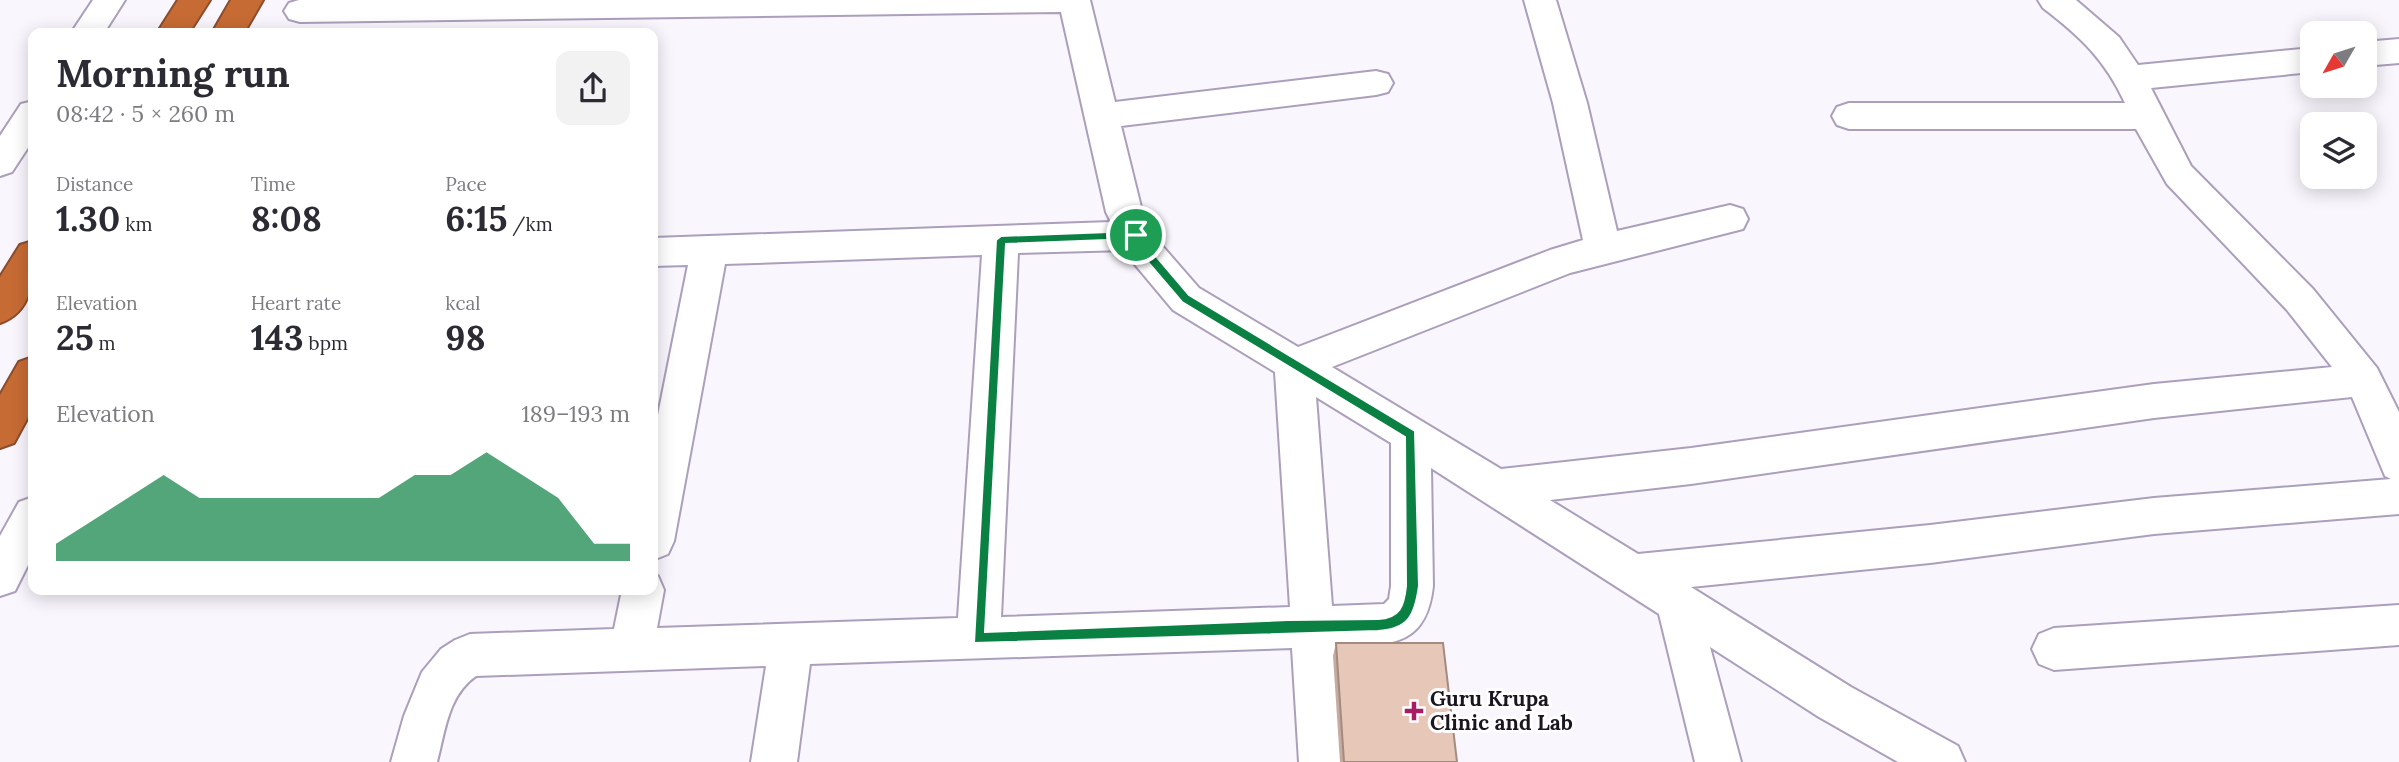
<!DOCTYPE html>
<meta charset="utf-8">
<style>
body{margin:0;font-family:Lora,serif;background:#f2f2f3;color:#2b2b33;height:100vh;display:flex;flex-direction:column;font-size:26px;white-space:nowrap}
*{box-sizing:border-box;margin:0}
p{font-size:23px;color:#7c7c81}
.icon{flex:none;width:38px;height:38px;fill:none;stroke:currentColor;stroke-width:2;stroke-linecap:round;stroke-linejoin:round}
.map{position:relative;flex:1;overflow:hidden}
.details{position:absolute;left:28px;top:28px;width:630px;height:567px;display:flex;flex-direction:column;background:#fff;border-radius:14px;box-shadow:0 4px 18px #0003}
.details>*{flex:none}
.needle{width:46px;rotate:231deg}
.tools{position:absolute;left:2300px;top:21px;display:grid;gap:14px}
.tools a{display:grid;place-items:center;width:77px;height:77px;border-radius:14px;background:#fff;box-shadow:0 4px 18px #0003;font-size:35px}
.pin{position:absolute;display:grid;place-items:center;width:60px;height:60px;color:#fff;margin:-30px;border:4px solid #fff;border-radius:50%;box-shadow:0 2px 7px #0007}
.round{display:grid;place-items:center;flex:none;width:74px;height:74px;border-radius:14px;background:#f2f2f3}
.overview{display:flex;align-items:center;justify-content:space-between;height:119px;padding:0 28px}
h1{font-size:38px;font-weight:700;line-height:52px}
.metrics{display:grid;grid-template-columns:repeat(3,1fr);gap:10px;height:119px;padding:7px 28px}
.metrics div{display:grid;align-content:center}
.metrics b{font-size:35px;font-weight:700}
.metrics small{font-size:19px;font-weight:400}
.metrics p{font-size:19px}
.chart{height:196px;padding:14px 28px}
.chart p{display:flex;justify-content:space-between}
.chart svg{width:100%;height:126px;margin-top:7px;fill:#0b8043;opacity:.7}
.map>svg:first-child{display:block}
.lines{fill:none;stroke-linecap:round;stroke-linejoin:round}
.minor-casing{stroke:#ab9fbb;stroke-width:4}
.highway-casing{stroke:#8a4d2d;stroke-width:4}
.minor{fill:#fff;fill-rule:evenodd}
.highway{fill:#c76b34;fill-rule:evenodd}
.wall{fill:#c7ab9e}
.building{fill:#e7c7b8;stroke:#a28b81;stroke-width:2}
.route{fill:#0b8043;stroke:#fff;stroke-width:2;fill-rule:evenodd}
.poi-dot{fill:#a71d63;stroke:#fff;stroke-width:2.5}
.labels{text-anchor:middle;stroke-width:6;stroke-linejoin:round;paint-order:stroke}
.poi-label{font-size:21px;font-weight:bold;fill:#1a1620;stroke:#fff;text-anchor:start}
</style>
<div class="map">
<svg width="2399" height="762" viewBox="0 0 2399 762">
<rect width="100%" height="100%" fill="#f9f6fd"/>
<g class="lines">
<defs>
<path id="minor" d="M93,0H125L104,33H71Z
M299,0H1090L1115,102L1376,71L1388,74L1393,83L1388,92L1376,95L1121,126L1142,211L1158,241L1199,288L1298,347L1550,250L1583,240L1553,103L1524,0H1556L1587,103L1617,231L1730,205L1743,209L1748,219L1743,229L1570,273L1332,367L1501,469L1691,448L2154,384L2332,367L2287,310L2167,184L2136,129H1849L1837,125L1832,116L1837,107L1849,103H2125C2105,60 2081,37 2043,8L2038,0H2076L2119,37L2138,65L2312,48V72L2151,88L2191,166L2313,289L2377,368L2399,412V514L2154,534L1930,563L1691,587L1851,687L1958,746L1965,762H1898L1819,717L1710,647L1741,762H1695L1659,614L1431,468L1433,586C1426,650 1387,644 1335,646L1345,762H1299L1292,648L810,664L797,762H751L766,666L476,676C448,695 445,732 437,762H391L404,716L422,672L441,649L455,640L470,634L614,629L622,590H653V574L658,576L664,590L657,628L958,618L982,255L725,264L674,541L668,554L653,560V440L688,265L653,266V238L1111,222L1106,212L1061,12L300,22L289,19L284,11L289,3ZM1126,250L1132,261L1173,310L1275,372L1290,607L1001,617L1018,253ZM1316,397L1391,443V586L1389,599L1384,604L1332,606ZM2352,397L2385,476L2391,479L2154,498L1930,525L1638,554L1550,500L1691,484L2154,418Z
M2399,39V63L2364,66V42Z
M33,101V140L12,172L0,176V136L21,104Z
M33,497V555L15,591L0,596V536L19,502Z
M2399,605V645L2054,670L2039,664L2032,649L2039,634L2054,628Z"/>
<path id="highway" d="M178,0H210L189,33H157Z
M231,0H263L244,33H212Z
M33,241C33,272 36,311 0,323V277L20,245Z
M33,357V408L14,443L0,448V395L19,362Z"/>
</defs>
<use href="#minor" class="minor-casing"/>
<use href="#highway" class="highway-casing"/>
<use href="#minor" class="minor"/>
<use href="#highway" class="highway"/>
</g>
<path class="wall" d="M1336,643L1457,762H1340L1333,656Z"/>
<path class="building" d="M1336,643H1443L1457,762H1344Z"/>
<path class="route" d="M1136,231L1140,232L1149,248L1189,295L1415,431L1419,586C1415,615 1409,629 1378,631L974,643L996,240L1001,236ZM1133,239L1141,254L1182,302L1405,437L1406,586C1404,606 1400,618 1378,619L1288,620L985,632L1006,244Z"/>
<path class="poi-dot" d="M1410.5 700.5h7v7h7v7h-7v7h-7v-7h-7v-7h7z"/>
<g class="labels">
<g class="poi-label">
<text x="1430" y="706">Guru Krupa<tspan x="1430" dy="24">Clinic and Lab</tspan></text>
</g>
</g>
</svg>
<div class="tools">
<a><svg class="needle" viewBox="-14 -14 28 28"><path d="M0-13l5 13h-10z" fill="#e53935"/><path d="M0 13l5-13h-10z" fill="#7c7c81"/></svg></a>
<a><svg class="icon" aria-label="layers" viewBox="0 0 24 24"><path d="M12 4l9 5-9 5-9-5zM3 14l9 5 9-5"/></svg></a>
</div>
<div class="pin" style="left:1136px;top:235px;background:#1e9e55"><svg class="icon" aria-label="arrive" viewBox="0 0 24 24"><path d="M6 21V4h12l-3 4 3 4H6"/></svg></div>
<section class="details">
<div class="overview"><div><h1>Morning run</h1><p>08:42 · 5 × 260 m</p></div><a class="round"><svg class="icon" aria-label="share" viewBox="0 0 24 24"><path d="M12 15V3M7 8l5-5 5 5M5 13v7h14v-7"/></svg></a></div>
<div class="metrics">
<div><p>Distance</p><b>1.30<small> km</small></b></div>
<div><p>Time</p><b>8:08</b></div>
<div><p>Pace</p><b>6:15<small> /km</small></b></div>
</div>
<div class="metrics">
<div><p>Elevation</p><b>25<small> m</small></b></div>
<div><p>Heart rate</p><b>143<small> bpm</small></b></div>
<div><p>kcal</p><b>98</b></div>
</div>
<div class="chart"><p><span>Elevation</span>189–193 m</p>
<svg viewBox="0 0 160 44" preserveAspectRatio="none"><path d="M0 44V38L10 30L20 22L30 14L40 22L50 22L60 22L70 22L80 22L90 22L100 14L110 14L120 6L130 14L140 22L150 38L160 38V44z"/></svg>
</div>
</section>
</div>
